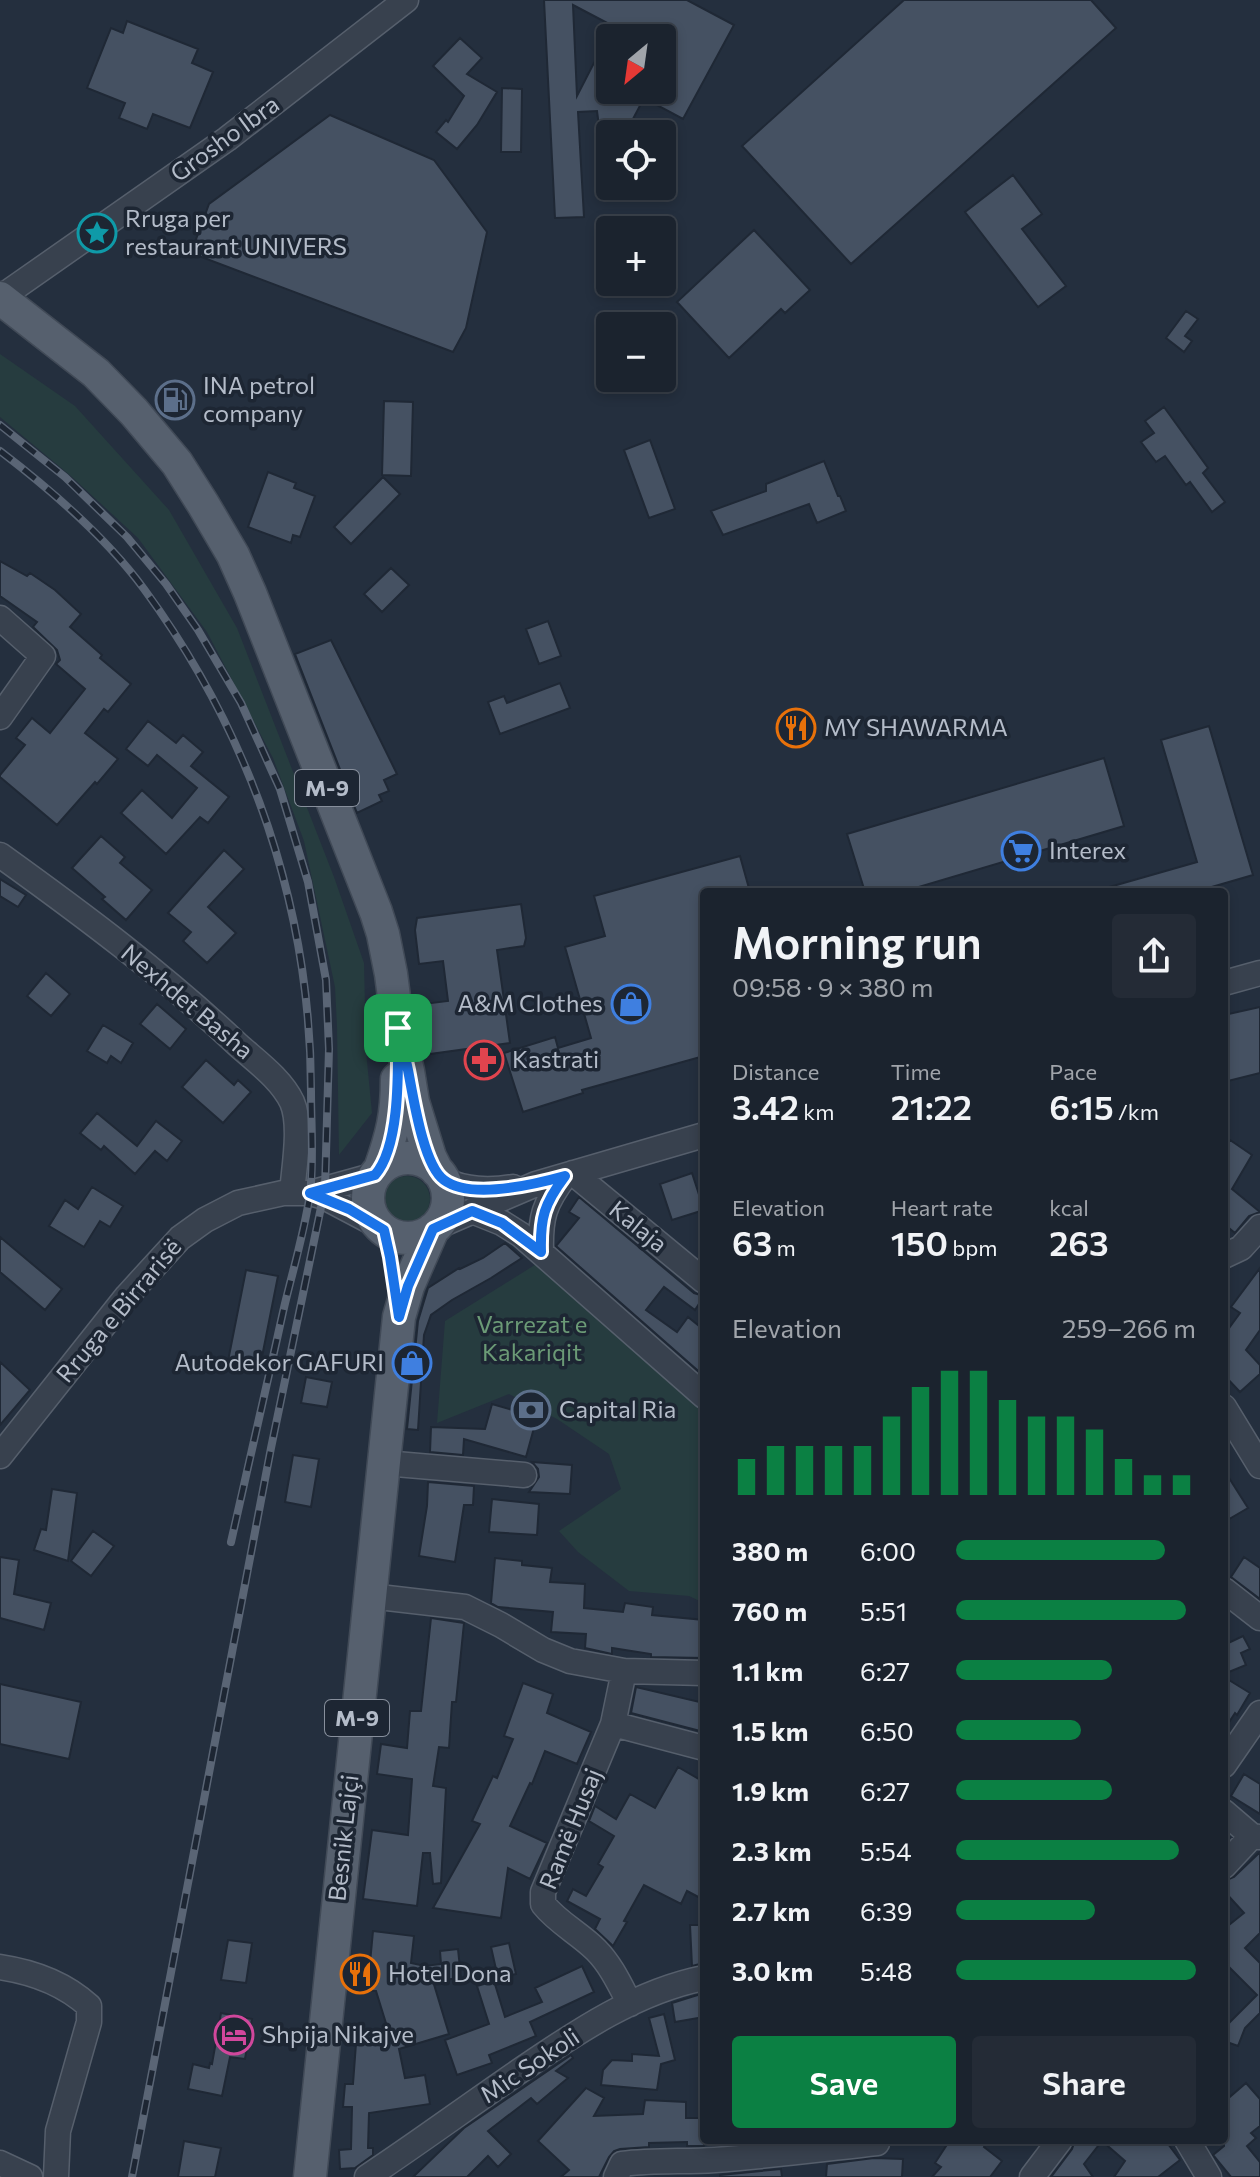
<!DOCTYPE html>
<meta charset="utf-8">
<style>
body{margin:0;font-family:Commissioner,sans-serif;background:#242b36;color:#f1f3f6;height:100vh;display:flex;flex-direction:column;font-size:30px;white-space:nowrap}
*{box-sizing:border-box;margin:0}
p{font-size:26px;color:#a0a4aa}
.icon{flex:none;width:44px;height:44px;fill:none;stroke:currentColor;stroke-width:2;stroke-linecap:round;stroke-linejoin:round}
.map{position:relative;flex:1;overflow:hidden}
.side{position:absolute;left:700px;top:888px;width:528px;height:1256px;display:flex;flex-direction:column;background:#1b232e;border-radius:8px;box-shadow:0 4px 12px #0003,0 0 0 2px #39404a}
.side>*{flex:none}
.needle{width:52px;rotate:209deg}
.controls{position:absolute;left:596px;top:24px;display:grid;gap:16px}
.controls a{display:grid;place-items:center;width:80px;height:80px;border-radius:8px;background:#1b232e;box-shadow:0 4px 12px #0003,0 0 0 2px #39404a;font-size:40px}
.pin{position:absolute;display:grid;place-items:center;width:68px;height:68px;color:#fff;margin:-34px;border-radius:16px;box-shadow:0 4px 12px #0006}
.round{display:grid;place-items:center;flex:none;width:84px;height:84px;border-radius:8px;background:#242b36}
.head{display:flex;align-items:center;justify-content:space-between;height:136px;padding:0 32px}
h1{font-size:44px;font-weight:600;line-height:60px}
.figures{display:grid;grid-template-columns:repeat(3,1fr);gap:12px;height:136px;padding:8px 32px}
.figures div{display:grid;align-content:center}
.figures b{font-size:34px;font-weight:600}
.figures small{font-size:22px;font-weight:400}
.figures p{font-size:22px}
.chart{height:224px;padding:16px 32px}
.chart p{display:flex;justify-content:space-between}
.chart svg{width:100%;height:144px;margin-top:8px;stroke:#0b8043;stroke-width:6}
.action{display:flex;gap:16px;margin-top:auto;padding:16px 32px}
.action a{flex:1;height:92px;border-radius:8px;background:#0b8043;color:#fff;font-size:32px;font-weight:600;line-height:92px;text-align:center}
.action a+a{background:#242b36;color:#f1f3f6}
ul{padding:0 32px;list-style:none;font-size:26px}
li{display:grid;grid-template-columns:128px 96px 1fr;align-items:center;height:60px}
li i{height:20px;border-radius:10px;background:#0b8043}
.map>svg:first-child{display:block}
.green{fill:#263c3f}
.building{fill:#455162;stroke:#1f2835;stroke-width:2;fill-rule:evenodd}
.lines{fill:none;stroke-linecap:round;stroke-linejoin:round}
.minor-casing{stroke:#565f6c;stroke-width:27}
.major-casing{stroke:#414a57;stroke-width:35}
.minor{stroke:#38414e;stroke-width:24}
.major{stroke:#56606e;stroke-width:32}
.rail-casing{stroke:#5a6575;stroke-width:8}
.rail{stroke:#1d2633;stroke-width:5;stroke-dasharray:15;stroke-linecap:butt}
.route-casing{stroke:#fff;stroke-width:16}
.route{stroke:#1a73e8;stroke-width:10}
.labels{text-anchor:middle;stroke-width:7;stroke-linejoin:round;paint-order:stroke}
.shield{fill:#1d2633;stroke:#878f9c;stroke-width:2}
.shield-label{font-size:22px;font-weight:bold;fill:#b4bcc9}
.street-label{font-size:24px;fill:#b4bcc9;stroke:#1d2633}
.poi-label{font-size:24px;fill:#b4bcc9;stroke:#1d2633;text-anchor:start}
.park-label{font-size:24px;fill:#6b9a76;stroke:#1d2633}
</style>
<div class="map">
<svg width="1260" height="2177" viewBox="0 0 1260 2177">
<rect width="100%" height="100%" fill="#242f3e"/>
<path class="green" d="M0,354L75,406L169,510L237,628L334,877L364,963L366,1051L372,1113L339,1155L337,1027L335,987L304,841L273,758L207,632L138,538L72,477L0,417Z
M384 1199a23 23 0 1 1 46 0a23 23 0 1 1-46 0Z
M538,1263L704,1408V1603L689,1596L629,1591L578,1552L559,1531L621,1489L609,1454L557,1419L509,1394L437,1423L445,1321Z"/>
<path class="building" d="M544,0H687L734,25L683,119L644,98L633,119L635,134H600L597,111L578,112L584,217L555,218ZM573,5L613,26L577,96ZM610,38H662V90H610Z
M904,0H1091L1116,28L851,264L742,146Z
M127,21L198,49L192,63L213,72L190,128L153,114L147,129L119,118L125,103L87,88L111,28L123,33Z
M460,38L482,58L467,74L497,92L477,125L457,149L436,132L446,120L448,122L464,96L433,66Z
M502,88L522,89L521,152H501Z
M330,115L434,160L487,232L466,328L453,352L191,253L209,204Z
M1013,175L1042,214L1022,229L1066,286L1038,307L965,212Z
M754,230L810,290L785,313L781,309L729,358L677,302Z
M1186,311L1198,319L1185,336L1192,341L1184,352L1166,338Z
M384,401L413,402L411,476L382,475Z
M1164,407L1208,468L1203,473L1225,502L1212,512L1190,482L1186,485L1165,456L1156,462L1141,442L1154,433L1145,421Z
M650,440L675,509L649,518L624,450Z
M824,461L838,496H840L846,511L817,523L809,504L723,535L711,511L766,491V484Z
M268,472L296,483L294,488L315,496L300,537L293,535L291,543L248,527Z
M383,477L400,494L351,544L334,527Z
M0,561L27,576L30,573L55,590L81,614L70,627L102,655L100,658L131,684L108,712L104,709L85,733L118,759L97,784L95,782L57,825L0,777V775L25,745L16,738L32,718L50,733L85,689L56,664L60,660L57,650L33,627L37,622L0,596Z
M391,568L409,585L382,612L364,594Z
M548,621L561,656L539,664L526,629Z
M331,640L397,774L384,780L389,791L379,795L382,801L357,813L295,654Z
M560,683L570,708L500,734L488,702L504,696L507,703Z
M148,721L176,743L183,735L203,752L191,766L229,797L208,823L200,817L166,854L121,813L142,790L172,818L197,788L157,755L148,766L126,749Z
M1209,726L1253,875L1205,889L1206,892H1107L1106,888L1197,862L1161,740Z
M1104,758L1124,826L902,892H865L847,834Z
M101,836L125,857L120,863L152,890L126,920L102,899L105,897L72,868Z
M224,850L244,869L208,907L236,933L207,963L183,941L191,932L168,913Z
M740,856L750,892H704V1056L582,1090L583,1093L523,1112L504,1053L555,1037L558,1048L591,1038L565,947L605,936L594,896Z
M0,879L26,895L18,907L0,896Z
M521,904L526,938L524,946L497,950L510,1043L430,1054L423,1004L448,1001L443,961L419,964L415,930L417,918Z
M46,973L70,994L51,1016L27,996Z
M157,1004L186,1029L170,1049L140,1024Z
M1260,1007V1073L1224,1082V1015Z
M103,1025L133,1043L121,1063L111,1056L107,1063L87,1051Z
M206,1060L234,1085L238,1080L251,1092L223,1123L182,1087Z
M97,1113L137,1146L156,1121L182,1141L167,1161L155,1151L135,1174L104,1146L101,1150L80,1133Z
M1230,1140L1252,1155L1232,1189L1260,1212L1249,1216L1235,1233L1224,1224V1149Z
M692,1173L704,1210L672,1220L660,1184Z
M92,1187L123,1206L110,1227L100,1221L84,1247L49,1226L65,1200L78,1209Z
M579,1197L694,1293L704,1296L695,1310L664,1287L646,1310L677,1332L688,1317L704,1330V1376L556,1246L579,1218L569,1212Z
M0,1237L62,1289L45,1310L0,1272Z
M505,1243L522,1258L491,1278L452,1300L431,1315L424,1335L418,1430L407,1429L418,1321L428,1288L459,1268L460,1269L483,1258Z
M1260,1268V1330L1246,1350L1260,1365V1374L1240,1392L1224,1375V1335L1240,1313L1231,1307Z
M246,1270L278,1276L259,1372L227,1366Z
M0,1362L30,1390L0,1425Z
M306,1377L332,1382L327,1407L301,1403Z
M492,1404L537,1417L526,1457L464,1439L463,1455L430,1452L431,1427L485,1429Z
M293,1455L319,1459L311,1507L285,1502Z
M532,1462L572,1465L570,1494L529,1492L539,1477L538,1469Z
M1224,1470L1248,1508L1224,1522Z
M428,1482L474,1486L473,1505H464L455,1562L419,1556L427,1506Z
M52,1489L77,1493L68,1561L34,1550L41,1529L46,1530Z
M492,1499L539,1504L537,1535L489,1532Z
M93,1531L114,1546L91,1576L71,1561Z
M0,1557L19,1560L14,1594L51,1603L44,1630L0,1618Z
M1244,1557L1260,1568V1599L1231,1577Z
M495,1558L522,1561V1565L552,1568L550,1582L585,1584L584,1608L623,1612L625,1603L653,1607L652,1615L704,1620V1658L651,1657V1654L612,1648V1654L585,1648L586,1634L551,1632L553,1612L498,1607L491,1603Z
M431,1618L464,1623L456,1702H452L449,1748L439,1747L433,1786L446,1788L441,1883L433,1884L430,1853H423L417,1906L363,1899L372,1830L408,1835L412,1779L377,1774L381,1744L407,1748L410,1711H421Z
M1243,1636L1250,1649L1241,1653L1246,1665L1224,1674V1645Z
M1224,1677L1250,1693L1237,1715L1235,1713L1224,1730Z
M523,1683L553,1694L547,1713L591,1732L577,1764L545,1751L532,1784L530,1783L510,1826L547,1843L530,1879L508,1868L501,1918L433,1908L480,1824L472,1821L493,1776L497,1778L513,1739L504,1736Z
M0,1684L81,1702L69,1759L0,1744Z
M636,1687L704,1703V1732L631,1713Z
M678,1767L704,1782V1900L687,1891L681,1904L644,1885L624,1921L627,1922L613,1946L595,1929L600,1919L567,1901L573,1889L586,1896L603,1867L598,1864L614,1836L589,1821L595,1806L616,1819L630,1794L655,1808Z
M1244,1774L1260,1784V1814L1231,1796Z
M1260,1852V1933L1245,1948L1260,1963V2013L1245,2028L1238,2046L1224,2041V2028L1257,1995L1224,1962V1929L1244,1913L1224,1891V1881L1234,1877Z
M690,1925H704V1963L692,1966Z
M373,1931L414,1936L411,1963L425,1966L441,1964L440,1951L458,1949L461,1978L433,1981L449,2034L399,2049L405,2078L425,2075L430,2104L369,2113L368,2148H373V2155L355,2168L340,2169L339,2150L351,2149L352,2107H343L345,2084H353L357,2030L389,2033L376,1991H366L368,1963H370Z
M228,1940L252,1943L246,1983L221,1980Z
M509,1943L516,1974L498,1978L491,1947Z
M582,1966L594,1992L530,2022L536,2036L489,2055L492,2063L457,2075L445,2040L489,2024L477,1986L494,1981L505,2017L542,2002L535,1988Z
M704,1993V2017L675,2022L672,2003Z
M221,2013L252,2019L245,2059L230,2057L222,2096L188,2089L193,2064L209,2068L210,2063L212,2064Z
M664,2014L675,2060L661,2064L657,2090L601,2085L603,2070L612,2060L632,2061V2054L659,2056L649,2018Z
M571,2055L573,2058L556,2071L568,2078L537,2104L531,2098L488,2131L511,2154L498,2167L488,2156L467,2177H413L464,2128Z
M1246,2083L1260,2099V2126L1251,2133L1256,2138L1247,2146L1260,2162V2177H1231L1213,2155L1224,2146V2102Z
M586,2088L604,2098L594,2116L643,2114L645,2100L686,2102V2118H704V2146H687V2142L649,2143V2147L620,2149L614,2151L609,2157L599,2177H561L569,2170L538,2141Z
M950,2140H988L984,2147L1002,2161L990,2177H932L941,2167L935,2163Z
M1075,2140H1165L1180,2160L1158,2177H1114L1125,2161L1102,2141L1084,2164L1093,2177H1051L1072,2149Z
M184,2141L221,2148L215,2177H178Z
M874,2158L903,2159L902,2177H826L827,2164Z
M781,2169L782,2177H720V2175Z"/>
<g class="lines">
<defs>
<path id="minor" d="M0,298L227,139L406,0
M0,618L43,656L0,717
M0,855C82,914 164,975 238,1045C257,1062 281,1079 292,1102C302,1125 294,1167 292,1193
M1224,983L1260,973
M573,1173L704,1281
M443,1180C467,1190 488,1191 513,1187
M310,1193L324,1197L379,1226
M472,1211L502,1223L521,1235L704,1396
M436,1227L536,1184L704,1135
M541,1252C540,1217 544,1204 565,1176
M1224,1256L1241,1248L1260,1227
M1224,1407L1260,1466
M0,1456L127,1296L180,1238L205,1220L238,1203L283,1193H310L375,1175
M384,1463L524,1475
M1224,1590L1260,1618
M370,1596L465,1607L501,1625L543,1650L570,1661L624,1671L704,1673
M624,1671L613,1724L543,1892V1904C558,1923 579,1933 596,1950C611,1965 620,1985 630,2004
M613,1724L704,1748
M1224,1765L1260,1713
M1224,1812L1252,1836L1260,1837
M1224,1866L1252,1836
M0,1967C33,1972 64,1983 89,2006V2022L58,2131L56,2177
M1187,2140L1209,2177
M0,2163L30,2177
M367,2177C420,2142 471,2104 524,2068C578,2031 638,1991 704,1978
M616,2177L622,2164C653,2160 684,2162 715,2160C769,2156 823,2149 877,2143
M1032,2177L1060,2140"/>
<path id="major" d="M0,298L96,373L134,412L177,463L203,504L233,555L250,593L376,912L383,934L391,974L398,1028L408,1071L413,1102L430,1157L437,1171
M368 1198a40 40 0 1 1 80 0a40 40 0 1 1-80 0Z
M380,1169C392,1135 397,1115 397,1079
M310,2177L399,1317L408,1286L433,1229"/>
</defs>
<use href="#minor" class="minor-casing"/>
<use href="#major" class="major-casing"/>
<use href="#minor" class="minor"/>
<use href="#major" class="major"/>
<defs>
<path id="rail" d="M0,425L65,477L127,537L166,584L198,630L241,703L280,789L308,882L326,980L329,1049L325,1188L271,1448L132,2177
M0,451C51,490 106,537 144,589C252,736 311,909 311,1091C311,1125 314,1161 310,1194C304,1234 292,1273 283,1312C266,1389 248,1466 231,1542"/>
</defs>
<use href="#rail" class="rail-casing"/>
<use href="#rail" class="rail"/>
</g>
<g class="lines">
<defs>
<path id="route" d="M398,1028C401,1042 405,1056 408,1070C413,1095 423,1165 444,1180C471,1200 536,1184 565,1176C544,1204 540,1218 541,1252L502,1223L472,1211L433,1229L408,1286L399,1317L390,1257L384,1230L349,1209L310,1193L375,1175C401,1145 398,1067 398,1028Z"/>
</defs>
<use href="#route" class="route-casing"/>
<use href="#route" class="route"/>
</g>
<defs>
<symbol id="sight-ring" viewBox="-11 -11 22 22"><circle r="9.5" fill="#1d2633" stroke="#0f9aa8" stroke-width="1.5"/><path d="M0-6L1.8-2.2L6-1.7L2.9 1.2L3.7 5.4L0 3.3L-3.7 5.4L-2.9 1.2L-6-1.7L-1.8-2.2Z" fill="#0f9aa8"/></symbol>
<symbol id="fuel-ring" viewBox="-11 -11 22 22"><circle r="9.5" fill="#1d2633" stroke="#5c6f8a" stroke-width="1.5"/><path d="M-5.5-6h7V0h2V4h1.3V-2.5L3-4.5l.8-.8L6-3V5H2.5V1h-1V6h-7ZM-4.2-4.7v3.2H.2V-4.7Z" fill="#5c6f8a"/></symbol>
<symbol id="restaurant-ring" viewBox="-11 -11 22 22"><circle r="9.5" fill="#1d2633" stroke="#e8710a" stroke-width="1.5"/><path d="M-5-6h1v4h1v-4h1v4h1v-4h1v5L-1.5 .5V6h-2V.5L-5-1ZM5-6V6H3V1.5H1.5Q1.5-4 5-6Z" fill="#e8710a"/></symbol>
<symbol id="supermarket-ring" viewBox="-11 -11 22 22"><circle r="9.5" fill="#1d2633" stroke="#3f7fe0" stroke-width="1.5"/><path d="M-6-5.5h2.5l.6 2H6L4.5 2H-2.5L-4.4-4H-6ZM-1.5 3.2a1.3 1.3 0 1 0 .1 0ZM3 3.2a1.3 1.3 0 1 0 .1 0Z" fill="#3f7fe0"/></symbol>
<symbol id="shop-ring" viewBox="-11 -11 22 22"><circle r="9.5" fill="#1d2633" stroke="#3f7fe0" stroke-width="1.5"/><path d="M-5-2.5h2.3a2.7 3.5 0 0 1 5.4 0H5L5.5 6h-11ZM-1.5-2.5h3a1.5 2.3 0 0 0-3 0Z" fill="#3f7fe0"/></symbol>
<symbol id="pharmacy-ring" viewBox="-11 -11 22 22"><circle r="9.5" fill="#1d2633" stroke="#e0444e" stroke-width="1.5"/><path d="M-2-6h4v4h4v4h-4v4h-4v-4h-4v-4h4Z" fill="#e0444e"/></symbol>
<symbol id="bank-ring" viewBox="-11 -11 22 22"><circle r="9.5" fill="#1d2633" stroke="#5c6f8a" stroke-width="1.5"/><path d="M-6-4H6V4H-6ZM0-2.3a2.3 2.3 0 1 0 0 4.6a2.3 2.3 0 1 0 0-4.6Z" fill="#5c6f8a"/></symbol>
<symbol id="hotel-ring" viewBox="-11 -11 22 22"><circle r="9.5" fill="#1d2633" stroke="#d1479c" stroke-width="1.5"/><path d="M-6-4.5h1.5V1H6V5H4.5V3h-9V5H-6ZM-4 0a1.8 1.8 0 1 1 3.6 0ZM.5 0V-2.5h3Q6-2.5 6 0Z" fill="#d1479c"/></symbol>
</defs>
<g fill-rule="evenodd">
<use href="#sight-ring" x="75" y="211" width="44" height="44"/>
<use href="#fuel-ring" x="153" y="378" width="44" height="44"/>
<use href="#restaurant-ring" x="774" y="706" width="44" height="44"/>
<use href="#supermarket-ring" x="999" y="829" width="44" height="44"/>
<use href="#shop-ring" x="609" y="982" width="44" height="44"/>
<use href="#pharmacy-ring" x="462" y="1038" width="44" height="44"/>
<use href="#shop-ring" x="390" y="1341" width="44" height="44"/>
<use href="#bank-ring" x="509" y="1388" width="44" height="44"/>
<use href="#restaurant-ring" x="338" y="1952" width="44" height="44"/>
<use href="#hotel-ring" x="212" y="2013" width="44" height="44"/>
</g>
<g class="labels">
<g class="shield">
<rect x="295" y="770" width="64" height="36" rx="6"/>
<rect x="325" y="1700" width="64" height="36" rx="6"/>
</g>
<g class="shield-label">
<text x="327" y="796">M-9</text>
<text x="357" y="1726">M-9</text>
</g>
<g class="street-label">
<text transform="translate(225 139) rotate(-36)" y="8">Grosho Ibra</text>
<text transform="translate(187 1002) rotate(40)" y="8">Nexhdet Basha</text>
<text transform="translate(638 1227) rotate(39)" y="8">Kalaja</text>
<text transform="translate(119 1311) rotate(-50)" y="8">Rruga e Birrarisë</text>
<text transform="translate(571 1829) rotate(-68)" y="8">Ramë Husaj</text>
<text transform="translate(344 1838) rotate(-84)" y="8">Besnik Lajçi</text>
<text transform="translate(530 2066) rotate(-34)" y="8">Mic Sokoli</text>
</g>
<g class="poi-label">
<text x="125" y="227">Rruga per<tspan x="125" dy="28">restaurant UNIVERS</tspan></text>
<text x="203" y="394">INA petrol<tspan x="203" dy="28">company</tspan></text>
<text x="824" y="736">MY SHAWARMA</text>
<text x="1049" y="859">Interex</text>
<text x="603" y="1012" text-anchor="end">A&amp;M Clothes</text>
<text x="512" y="1068">Kastrati</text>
<text x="384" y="1371" text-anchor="end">Autodekor GAFURI</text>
<text x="559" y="1418">Capital Ria</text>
<text x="388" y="1982">Hotel Dona</text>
<text x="262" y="2043">Shpija Nikajve</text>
</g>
<g class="park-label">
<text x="532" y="1333">Varrezat e<tspan x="532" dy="28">Kakariqit</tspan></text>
</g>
</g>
</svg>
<div class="controls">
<a><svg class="needle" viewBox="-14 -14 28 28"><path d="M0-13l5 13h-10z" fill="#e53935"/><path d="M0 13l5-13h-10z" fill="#a0a4aa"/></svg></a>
<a><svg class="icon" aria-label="locate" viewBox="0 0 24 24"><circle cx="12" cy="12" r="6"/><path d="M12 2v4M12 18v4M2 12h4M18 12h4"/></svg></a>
<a>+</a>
<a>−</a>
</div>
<div class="pin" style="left:398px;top:1028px;background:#1e9e55"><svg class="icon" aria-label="arrive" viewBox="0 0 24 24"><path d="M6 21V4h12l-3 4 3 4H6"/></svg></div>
<section class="side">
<div class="head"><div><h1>Morning run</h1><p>09:58 · 9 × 380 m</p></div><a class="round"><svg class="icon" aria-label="share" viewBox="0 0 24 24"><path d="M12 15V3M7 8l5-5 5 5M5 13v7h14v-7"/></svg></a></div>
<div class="figures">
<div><p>Distance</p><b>3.42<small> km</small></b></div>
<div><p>Time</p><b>21:22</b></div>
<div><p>Pace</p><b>6:15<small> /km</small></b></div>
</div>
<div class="figures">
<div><p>Elevation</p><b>63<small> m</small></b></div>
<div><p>Heart rate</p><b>150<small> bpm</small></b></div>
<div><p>kcal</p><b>263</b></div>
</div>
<div class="chart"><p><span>Elevation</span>259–266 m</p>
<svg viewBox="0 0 160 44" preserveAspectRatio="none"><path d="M5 44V33M15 44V29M25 44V29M35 44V29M45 44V29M55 44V20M65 44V11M75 44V6M85 44V6M95 44V15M105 44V20M115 44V20M125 44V24M135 44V33M145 44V38M155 44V38"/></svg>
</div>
<ul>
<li><b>380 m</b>6:00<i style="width:87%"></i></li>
<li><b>760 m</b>5:51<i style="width:96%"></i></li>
<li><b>1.1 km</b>6:27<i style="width:65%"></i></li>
<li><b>1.5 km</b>6:50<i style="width:52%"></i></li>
<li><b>1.9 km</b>6:27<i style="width:65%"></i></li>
<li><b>2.3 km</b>5:54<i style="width:93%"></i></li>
<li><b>2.7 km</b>6:39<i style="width:58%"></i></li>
<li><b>3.0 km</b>5:48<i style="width:100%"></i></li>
</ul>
<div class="action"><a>Save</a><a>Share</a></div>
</section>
</div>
